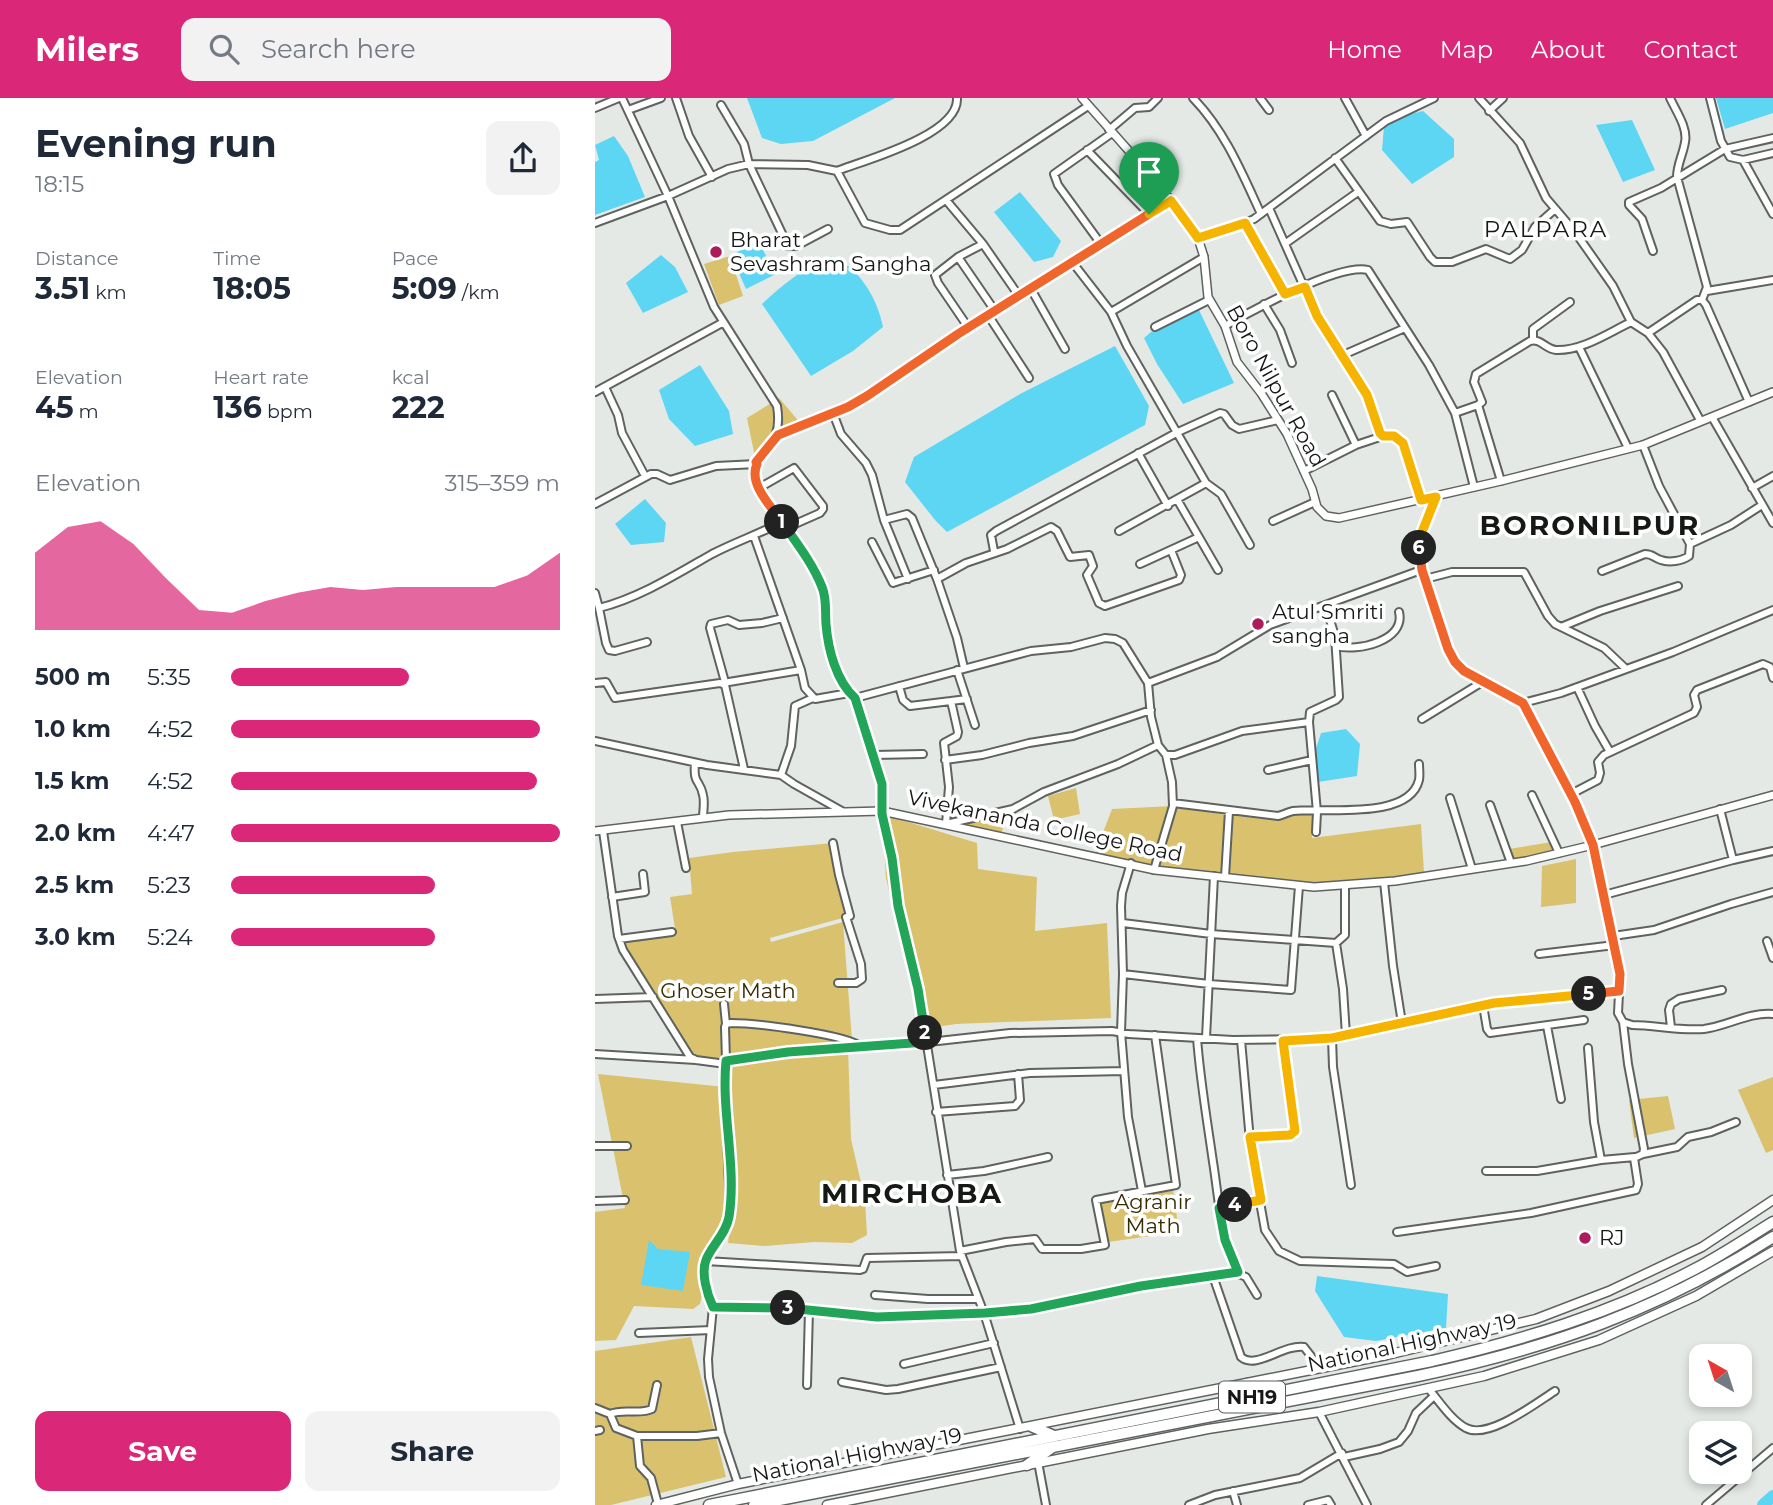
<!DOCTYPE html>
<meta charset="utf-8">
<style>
body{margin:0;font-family:Montserrat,sans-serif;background:#f2f2f3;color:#1f2937;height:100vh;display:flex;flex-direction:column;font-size:26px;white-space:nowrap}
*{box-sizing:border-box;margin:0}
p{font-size:23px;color:#747a83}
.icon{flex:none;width:38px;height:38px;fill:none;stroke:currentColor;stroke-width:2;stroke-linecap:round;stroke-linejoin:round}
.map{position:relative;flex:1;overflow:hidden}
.details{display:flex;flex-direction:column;background:#fff;width:595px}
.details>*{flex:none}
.needle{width:46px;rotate:321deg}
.controls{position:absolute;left:1094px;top:1246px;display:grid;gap:14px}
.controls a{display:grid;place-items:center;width:63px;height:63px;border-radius:14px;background:#fff;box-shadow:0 4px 10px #0003;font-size:35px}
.pin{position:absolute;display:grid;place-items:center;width:60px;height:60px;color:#fff;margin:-72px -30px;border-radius:50% 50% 50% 0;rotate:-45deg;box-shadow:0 0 7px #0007}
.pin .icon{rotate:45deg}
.km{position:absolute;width:35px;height:35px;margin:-18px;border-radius:50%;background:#222;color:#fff;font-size:19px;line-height:35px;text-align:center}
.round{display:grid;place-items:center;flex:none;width:74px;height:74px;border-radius:14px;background:#f2f2f3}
.head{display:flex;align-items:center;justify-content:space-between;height:119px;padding:0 35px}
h1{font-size:38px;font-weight:700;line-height:52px}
.stats{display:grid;grid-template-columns:repeat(3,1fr);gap:10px;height:119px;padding:7px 35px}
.stats div{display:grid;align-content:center}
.stats b{font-size:30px;font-weight:700}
.stats small{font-size:19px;font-weight:400}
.stats p{font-size:19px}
.chart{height:196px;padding:14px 35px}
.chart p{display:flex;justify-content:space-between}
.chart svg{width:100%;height:126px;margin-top:7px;fill:#db2777;opacity:.7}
.cta{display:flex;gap:14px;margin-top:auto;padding:14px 35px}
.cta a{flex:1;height:80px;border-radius:14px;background:#db2777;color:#fff;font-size:28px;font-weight:700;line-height:80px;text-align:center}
.cta a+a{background:#f2f2f3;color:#1f2937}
ul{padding:0 35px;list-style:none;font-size:23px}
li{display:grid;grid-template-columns:112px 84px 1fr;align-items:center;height:52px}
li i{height:18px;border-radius:9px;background:#db2777}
header{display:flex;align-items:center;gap:42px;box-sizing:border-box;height:98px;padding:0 35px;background:#db2777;color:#fff}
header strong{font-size:33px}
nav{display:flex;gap:38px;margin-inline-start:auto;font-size:24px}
.search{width:490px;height:63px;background:#f2f2f3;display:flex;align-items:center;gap:18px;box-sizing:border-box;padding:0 24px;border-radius:14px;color:#747a83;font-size:26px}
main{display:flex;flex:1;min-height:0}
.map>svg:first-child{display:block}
.green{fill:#dac16d}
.water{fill:#5cd6f3}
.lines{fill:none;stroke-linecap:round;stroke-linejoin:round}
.river{stroke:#5cd6f3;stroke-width:12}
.minor-casing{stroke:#5e635f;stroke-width:10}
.tertiary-casing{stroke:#5e635f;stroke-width:10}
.secondary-casing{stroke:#5e635f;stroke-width:11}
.trunk-casing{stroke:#5e635f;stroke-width:13}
.minor{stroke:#fff;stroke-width:6}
.tertiary{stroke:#fff;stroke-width:7}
.secondary{stroke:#fff;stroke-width:8}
.trunk{stroke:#fff;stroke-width:10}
.split-1-casing{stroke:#fff;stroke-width:14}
.split-2-casing{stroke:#fff;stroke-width:14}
.split-3-casing{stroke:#fff;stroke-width:14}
.split-4-casing{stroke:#fff;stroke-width:14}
.split-5-casing{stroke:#fff;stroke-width:14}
.split-6-casing{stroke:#fff;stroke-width:14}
.split-7-casing{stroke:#fff;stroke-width:14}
.split-1{stroke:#f0652b;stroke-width:9}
.split-2{stroke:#22a559;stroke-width:9}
.split-3{stroke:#22a559;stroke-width:9}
.split-4{stroke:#22a559;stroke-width:9}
.split-5{stroke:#f5b400;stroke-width:9}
.split-6{stroke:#f0652b;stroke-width:9}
.split-7{stroke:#f5b400;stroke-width:9}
.poi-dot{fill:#aa1c5a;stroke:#fff;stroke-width:2.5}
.labels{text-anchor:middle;stroke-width:7;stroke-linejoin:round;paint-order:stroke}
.shield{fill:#fff;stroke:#5c5d5c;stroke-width:2}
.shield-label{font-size:19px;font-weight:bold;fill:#161816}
.poi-label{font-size:21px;fill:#161816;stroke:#fff;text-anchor:start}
.street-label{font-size:21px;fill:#161816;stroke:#fff}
.park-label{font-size:21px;fill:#362b02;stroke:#fff}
.neighbourhood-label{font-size:23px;letter-spacing:2px;fill:#161816;stroke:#fff}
.district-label{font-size:28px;font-weight:bold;letter-spacing:2px;fill:#161816;stroke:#fff}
</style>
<header>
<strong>Milers</strong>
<div class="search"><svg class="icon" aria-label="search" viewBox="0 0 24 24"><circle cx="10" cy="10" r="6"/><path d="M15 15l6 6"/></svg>Search here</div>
<nav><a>Home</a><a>Map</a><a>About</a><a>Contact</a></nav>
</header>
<main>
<section class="details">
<div class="head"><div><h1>Evening run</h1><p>18:15</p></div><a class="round"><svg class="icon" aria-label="share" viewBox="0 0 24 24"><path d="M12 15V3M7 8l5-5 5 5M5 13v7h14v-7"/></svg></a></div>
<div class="stats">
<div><p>Distance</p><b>3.51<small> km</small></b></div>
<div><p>Time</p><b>18:05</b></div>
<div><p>Pace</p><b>5:09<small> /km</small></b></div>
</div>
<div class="stats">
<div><p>Elevation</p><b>45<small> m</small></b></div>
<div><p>Heart rate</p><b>136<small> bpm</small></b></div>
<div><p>kcal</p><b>222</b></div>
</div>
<div class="chart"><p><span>Elevation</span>315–359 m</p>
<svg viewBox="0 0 160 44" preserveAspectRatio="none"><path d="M0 44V17L10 8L20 6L30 14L40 26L50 37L60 38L70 34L80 31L90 29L100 30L110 29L120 29L130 29L140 29L150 25L160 17V44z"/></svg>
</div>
<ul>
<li><b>500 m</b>5:35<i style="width:54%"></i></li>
<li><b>1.0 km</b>4:52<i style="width:94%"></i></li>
<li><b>1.5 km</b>4:52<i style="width:93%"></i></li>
<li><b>2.0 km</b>4:47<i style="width:100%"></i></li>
<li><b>2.5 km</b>5:23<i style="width:62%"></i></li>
<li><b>3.0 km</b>5:24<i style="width:62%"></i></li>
</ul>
<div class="cta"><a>Save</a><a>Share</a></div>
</section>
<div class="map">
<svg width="1178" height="1407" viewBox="0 0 1178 1407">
<rect width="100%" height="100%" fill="#e4e9e6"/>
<path class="green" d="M135,158L148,198L124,207L109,166Z
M184,300L207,327L180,340L161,364L152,320Z
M481,690L485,716L459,722L453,698Z
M578,708L631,717H719L717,740L826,726L829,775L751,786H712L698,782L626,779L560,772L499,758L517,711Z
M287,716L382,745L383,771L442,779L440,833L512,825L516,920L361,926L327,931L291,780Z
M411,717L406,738L361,726Z
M957,744L961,753L911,763L908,752Z
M238,745L255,818L175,840L176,844L248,824L257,942L134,959L128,965L97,958L63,907L29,844L81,837L75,799L97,796L94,760L138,754Z
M981,761V805L946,809L947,768Z
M253,950L256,1041L270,1102L272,1137L257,1145L219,1144L170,1148L133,1145L135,1129L131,1123L114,1167L105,1206L98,1211L39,1208L21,1242L0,1243V1114L30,1110L3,976L130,989L136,962Z
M1178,979V1052L1171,1055L1143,992Z
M1073,998L1080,1031L1039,1040L1034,1002Z
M578,1091L584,1134L513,1144L504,1104Z
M96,1239L131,1379L16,1407H0V1253Z"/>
<path class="water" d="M152,0H300L218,43L186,46L167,40Z
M1121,0H1178V15L1130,31Z
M828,13L859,41V59L817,86L787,52L789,29L811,17Z
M1037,22L1060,72L1028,84L1001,27Z
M19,38L33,58L50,99L0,117V64L4,62L0,47Z
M425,94L466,143L458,159L439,164L399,114Z
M163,143L181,176L151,191L136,157Z
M66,157L80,169L93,194L48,215L31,185Z
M236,158C265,170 282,200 288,229L258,253L216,278L167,206C188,186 209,170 236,158Z
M604,212L639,285L588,306L562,266L549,240L562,229Z
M520,248L554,308L550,327L352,434L340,422L310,384L319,359L425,296Z
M105,267L134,313L138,336L100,348L74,321L64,292Z
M50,401L71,425L69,444L36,447L20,426Z
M751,631L765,646L762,678L723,684L717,663L726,635Z
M54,1142L63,1151L95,1154L88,1193L46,1187Z
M722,1178L853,1196L851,1230L781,1243L749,1239L720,1193Z"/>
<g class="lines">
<path class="river" d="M1168,1407L1178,1398"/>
<defs>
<path id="minor" d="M27,0L73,98L119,209L182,308C189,352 162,346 159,374C157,392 218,464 227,489C232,502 230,514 231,527C233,551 241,583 260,600L287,686V716L297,760L303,808L323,891L365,1153L389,1215L425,1331
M81,0L94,38L117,79
M598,0C630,33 647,75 666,116
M665,0L674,12
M750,0L771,38
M884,0L925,45L951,100L980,134L1018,188L1036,224L1053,235L1068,254L1105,322
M1075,0C1081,13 1093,30 1090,44C1088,57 1082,66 1082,79L1112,189L1107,202
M1115,0L1126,43L1135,59L1148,62L1178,55
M126,7L149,46L154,66L193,148H201L233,131
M0,10L24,0
M33,12L66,0
M894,13L908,0
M514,32L540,10L554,9L563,0
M492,52L554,116
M740,60L785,123L796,126L812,124L835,159L840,164H857L891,151L915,161L927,152L940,129L960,111
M1148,62L1178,116
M242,73L270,125L295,132H305L493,8
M351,102L388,146L424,198
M674,110L722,218L772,297L785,335L788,338H799L809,345L826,402
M0,125L73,98L133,71L154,66L213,67L242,73L250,70C278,60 364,35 362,0
M650,126L690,196
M603,140L633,132L659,121L791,23L839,0
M691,145L763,94
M506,146L463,87L459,76L517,35
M1058,153L1047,121L1034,107V104L1066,90L1130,51L1178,40
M363,159L400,213
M478,165L516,214L532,248L611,385L524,433
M436,191L470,251
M1112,193L1178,182
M669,206L685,232L697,265
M516,214L609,159
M393,217L434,280
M630,228C658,212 744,165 773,172L834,267L860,315L883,307L906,383
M373,229L343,185L340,177L363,159L388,146
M560,229L614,202
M1053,235L1102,202H1107L1111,207L1154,304
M938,242V231L975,204
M984,249L1033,350
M748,257L810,230
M10,289L23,317L27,335L50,378
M0,294L127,225
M737,297L761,347
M883,307L887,304L879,284L881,276L935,243C946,240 950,251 961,252C987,253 1013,235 1036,224
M238,315L246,336L271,365L277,377L289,422L313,481
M860,315L879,389
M1117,319L1178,425
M183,336L252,309L272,298L363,236L576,103
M1048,347L1064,388L1095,446
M543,355L573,408
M709,373L761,347L788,338
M611,385L626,396L655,447
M164,390L199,370L228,408V411L225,415L191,430
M1157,390L1178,378
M841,399L825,439L824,462L853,551L860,564L869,573L928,605L980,704L998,747L1020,847L1025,876L1023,915L1028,924L1037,927C1060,927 1085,933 1109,931C1133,928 1153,914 1178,916
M583,403L623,472
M0,406L56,376H62L75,382L121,368L162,366
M289,422L312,416L317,420L342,481
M678,423L720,404
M159,438L206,572L210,590L220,601L254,595
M277,444L298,485L339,472
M399,453L396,437L401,433L583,334L625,315L629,316L637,327L644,331L683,322
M545,466L604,439
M1007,473L1050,456C1058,456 1059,460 1066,462C1074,465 1087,463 1094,458L1095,446L1136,427L1167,407
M830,481L857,474H929L953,518L960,526L1009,550L1030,570
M0,495L4,510C44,500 82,476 117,456C140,444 164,436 187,424
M4,510L11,545L14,552L20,553L52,544
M966,529L1005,513L1083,488
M741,548C762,554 811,543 804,514
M369,570L362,540L342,481L371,465L412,451L456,429L462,433L475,459L494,457L498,468L492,477L504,505L510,508L584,482L586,477L576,452
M362,572L380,627
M130,584L115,530L116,526L133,522L144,527L167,525L188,520
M0,585L11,584L20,600L125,585L130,587L149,671
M128,585L206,572
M553,585L622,559L675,527L826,472
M304,588L308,602L315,608L372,601
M982,589L1000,628L1015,654
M260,600L436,553L476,549L510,540L520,541L528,545L553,585L556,619L563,647L571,657H580L647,633L714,624L722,714L721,734
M356,603L363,634L362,638L349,645L354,689L351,726L418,711L449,694L523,666L563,647
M928,605L966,595L1078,554L1178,512
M827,621L889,583
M714,624L715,614L741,602L744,599L740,538L731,509
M0,643L112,667L186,677L199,686L247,713
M279,657L328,656
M350,662L387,657L434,645L478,638L556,612
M100,665C98,687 105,681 108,697C110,704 108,713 108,720
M673,672L717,662
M186,677L196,648L200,608L218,600
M976,696L1003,682L1005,675L1003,664L1009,657L1099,615L1102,609L1099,597L1102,592L1168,566L1175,569L1178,580
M937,697L964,755
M855,700L877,771
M578,705L683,718C688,717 693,714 698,713C729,709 814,723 824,682C825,677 824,671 824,666
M895,707L916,765
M1125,711L1138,762
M82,724L91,770
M8,733L23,838L28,852L95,959L101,962
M238,745L244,777L255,818
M536,765L527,795L526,808L528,876L526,934L533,1019L547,1093
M559,772L578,708L577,684L571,657
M630,779L634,713
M789,784L798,868L807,925
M1009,797L1138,762L1178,753
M17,799L50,794L48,776
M528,825L616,836L741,845L750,837V788
M1018,838L1059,832L1136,806L1178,794
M24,841L77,834
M1172,843L1178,860
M741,845L748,891L751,937
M944,856L1020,847
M528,876L614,886L696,892L704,788
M243,885H261L267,881L266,866L251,819
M0,901L58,899
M129,906L131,926
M888,907L892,931L895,935L989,922
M952,928L966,1001
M1076,929L1074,912L1076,906L1084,901L1127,892
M602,940C605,981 612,1022 618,1064C624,1101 625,1140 643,1174
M611,940L619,778
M737,940L738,969L756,1087
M646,942L656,1054L670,1132L684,1153L705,1163L799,1166L812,1174L841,1168
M993,950L999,1024L1006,1062
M0,956L101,962L131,966V963L193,954L343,943L415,935L517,933L534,936L638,942L722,941L787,930L899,905L1024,893
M131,963L130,929L131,926L136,925C159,925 251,936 267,949
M131,966L130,997L135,1108L130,1131L111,1163V1193L118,1209L113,1261L114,1279L126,1335L143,1386
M339,987L435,975L529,973
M341,1014L420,1008L425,1002L423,976
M655,1039L695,1037L700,1033L688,943
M0,1048H32
M1048,1056L1082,1049L1093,1039L1116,1034L1141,1024
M891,1073H942L1006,1062L1040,1059
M352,1077L389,1073L453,1059
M0,1103L30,1102
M624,1110L665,1102
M802,1134L936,1115L1041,1092L1043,1086L1039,1060L1048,1056L1049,1051L1033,966L1028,924
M365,1153L411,1144L440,1141L447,1151H486L510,1147L501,1102L581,1087L560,937
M111,1163L265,1172L268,1171L272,1160L367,1158
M618,1178L646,1259C661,1272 688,1246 709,1249L716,1258L720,1271
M280,1197L333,1201H383
M118,1209L191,1210L282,1219L389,1215L436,1211L546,1188L639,1174L651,1179L662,1197
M44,1235L116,1232
M309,1266L399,1245
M247,1284L291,1292L303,1291L406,1269
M212,1287L214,1212
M833,1290C844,1303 856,1322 871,1330C893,1342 941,1305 960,1293
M0,1310L15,1316L21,1330L42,1338L45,1368L56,1380L63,1406
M724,1314L772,1407
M15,1316C29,1310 44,1317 57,1311L62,1287
M0,1333L5,1332
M42,1338H102L126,1335
M749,1359L785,1351L804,1344L813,1333L821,1315L839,1298
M443,1364L451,1407
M638,1393L642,1407
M594,1407L620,1397L705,1380L747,1355
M713,1407L733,1402L736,1407
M1111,1407L1178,1350"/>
<path id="tertiary" d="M487,0L565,88L603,140L609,159L613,199L630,228L642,264L666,295L692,336L717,391L722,409L731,418L744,420L906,383L1048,347L1178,294
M0,733L134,717L287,713L560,772L719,789L800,783L931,763L998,747L1178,697"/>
<path id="secondary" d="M61,1407L143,1386L792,1257L941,1221L1014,1193L1107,1149L1178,1102
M232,1407L613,1331L724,1314L889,1278L1004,1242L1101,1198L1178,1153"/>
<path id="trunk" d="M652,1286V1300
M438,1329L457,1337
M432,1367L458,1349
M114,1407L837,1263C928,1242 1017,1215 1100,1171C1127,1157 1152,1140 1178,1124
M159,1407L823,1278C955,1250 1064,1212 1178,1139"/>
</defs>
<use href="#minor" class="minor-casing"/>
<use href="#tertiary" class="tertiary-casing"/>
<use href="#secondary" class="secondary-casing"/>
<use href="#trunk" class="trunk-casing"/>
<use href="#minor" class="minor"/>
<use href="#tertiary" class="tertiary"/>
<use href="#secondary" class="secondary"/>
<use href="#trunk" class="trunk"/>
</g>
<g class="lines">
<defs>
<path id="split-1" d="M187,424C176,408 153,386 162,366L161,364L183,337L253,309L272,298L363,236L554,116"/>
<path id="split-2" d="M187,424C201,444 218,466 227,489C232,501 230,513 231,526C233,551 241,583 260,600L287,686V716L297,760L303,808L323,891L330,935"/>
<path id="split-3" d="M193,1210L118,1209C112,1196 106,1175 111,1162C117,1147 131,1136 134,1119C142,1068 126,1014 131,963L193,954L331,944L330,935"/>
<path id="split-4" d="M193,1210L282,1219L390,1215L436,1211L546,1188L643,1174L630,1142L624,1110L640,1107"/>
<path id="split-5" d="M640,1107L666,1102L655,1039L695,1037L700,1033L688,943L737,940L899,905L994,896"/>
<path id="split-6" d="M824,450L827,472L853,551L860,564L869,573L928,605L980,704L998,747L1025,876L1024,893L994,896"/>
<path id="split-7" d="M554,116L576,103L603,140L650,125L690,196L710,189L722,218L772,297L785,335L788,338H799L808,345L826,402L841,399L825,439L824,450"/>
</defs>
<use href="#split-1" class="split-1-casing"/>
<use href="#split-2" class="split-2-casing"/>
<use href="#split-3" class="split-3-casing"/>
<use href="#split-4" class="split-4-casing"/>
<use href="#split-5" class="split-5-casing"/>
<use href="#split-6" class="split-6-casing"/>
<use href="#split-7" class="split-7-casing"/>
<use href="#split-1" class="split-1"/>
<use href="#split-2" class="split-2"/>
<use href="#split-3" class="split-3"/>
<use href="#split-4" class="split-4"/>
<use href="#split-5" class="split-5"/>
<use href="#split-6" class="split-6"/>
<use href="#split-7" class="split-7"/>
</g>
<g class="poi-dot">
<circle cx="121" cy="154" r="7"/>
<circle cx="663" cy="526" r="7"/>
<circle cx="990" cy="1140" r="7"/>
</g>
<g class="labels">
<rect class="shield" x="624" y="1283.5" width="66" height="31" rx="5"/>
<g class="shield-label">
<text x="657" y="1306">NH19</text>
</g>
<g class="poi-label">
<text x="135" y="149">Bharat<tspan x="135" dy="24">Sevashram Sangha</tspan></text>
<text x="677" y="521">Atul Smriti<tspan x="677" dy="24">sangha</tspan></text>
<text x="1004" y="1147">RJ</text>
</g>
<g class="street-label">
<text transform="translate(681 288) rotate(61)" y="7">Boro Nilpur Road</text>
<text transform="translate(450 728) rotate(12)" y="7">Vivekananda College Road</text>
<text transform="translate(817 1245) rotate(-12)" y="7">National Highway 19</text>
<text transform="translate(262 1357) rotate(-11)" y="7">National Highway 19</text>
</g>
<g class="park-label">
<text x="133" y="900">Ghoser Math</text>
<text x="558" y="1111">Agranir<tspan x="558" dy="24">Math</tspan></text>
</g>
<g class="neighbourhood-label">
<text x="951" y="139">PALPARA</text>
</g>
<g class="district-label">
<text x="995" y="437">BORONILPUR</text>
<text x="317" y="1105">MIRCHOBA</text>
</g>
</g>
</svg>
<div class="controls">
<a><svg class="needle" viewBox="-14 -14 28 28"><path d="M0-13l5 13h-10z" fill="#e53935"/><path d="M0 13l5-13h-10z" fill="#747a83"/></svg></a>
<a><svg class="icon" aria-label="layers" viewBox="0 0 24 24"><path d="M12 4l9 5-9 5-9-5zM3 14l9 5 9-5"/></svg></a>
</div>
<div class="pin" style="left:554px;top:116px;background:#1e9e55"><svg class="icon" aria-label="arrive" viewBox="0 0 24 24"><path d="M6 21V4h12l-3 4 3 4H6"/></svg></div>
<b class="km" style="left:187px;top:424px">1</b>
<b class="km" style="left:330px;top:935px">2</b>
<b class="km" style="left:193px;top:1210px">3</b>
<b class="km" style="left:640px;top:1107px">4</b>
<b class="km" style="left:994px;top:896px">5</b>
<b class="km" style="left:824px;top:450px">6</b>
</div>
</main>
